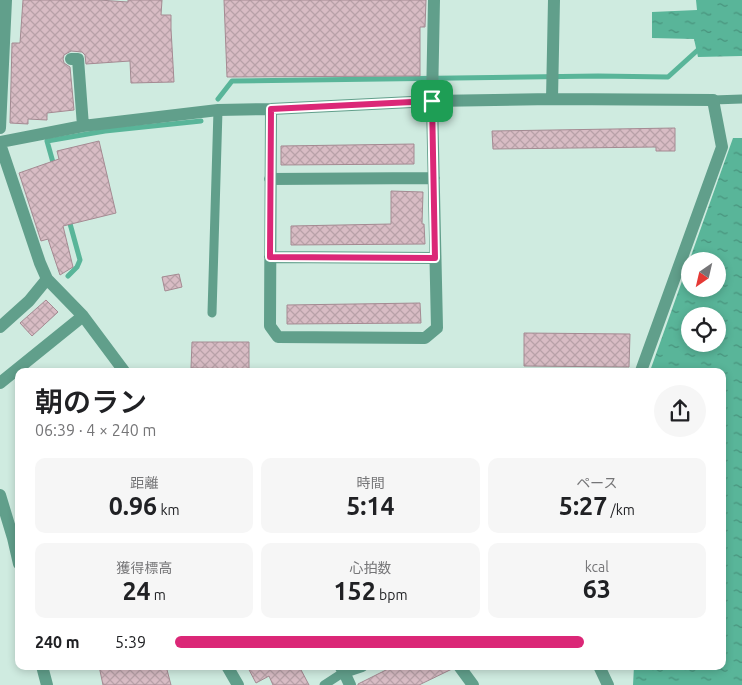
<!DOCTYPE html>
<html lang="ja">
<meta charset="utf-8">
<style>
body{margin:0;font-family:Ubuntu,"Noto Sans JP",sans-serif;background:#f6f6f6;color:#202124;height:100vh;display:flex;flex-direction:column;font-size:19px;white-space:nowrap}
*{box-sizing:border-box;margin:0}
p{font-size:16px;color:#757577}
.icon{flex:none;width:28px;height:28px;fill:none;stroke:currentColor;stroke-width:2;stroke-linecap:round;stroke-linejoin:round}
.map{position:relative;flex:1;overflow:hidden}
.sheet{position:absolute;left:15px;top:368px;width:711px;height:302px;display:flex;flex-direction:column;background:#fff;border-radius:10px;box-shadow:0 2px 8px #0003}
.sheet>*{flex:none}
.needle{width:32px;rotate:214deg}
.controls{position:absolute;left:681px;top:252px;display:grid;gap:10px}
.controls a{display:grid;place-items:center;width:45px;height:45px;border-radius:50%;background:#fff;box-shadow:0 2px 8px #0003;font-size:25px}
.pin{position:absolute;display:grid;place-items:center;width:42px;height:42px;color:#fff;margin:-21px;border-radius:10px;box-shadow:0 2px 8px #0006}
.round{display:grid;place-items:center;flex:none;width:52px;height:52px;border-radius:26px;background:#f6f6f6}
.overview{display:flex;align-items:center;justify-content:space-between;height:85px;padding:0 20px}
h1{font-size:28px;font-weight:600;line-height:38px}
.metrics{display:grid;grid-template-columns:repeat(3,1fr);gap:8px;height:85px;padding:5px 20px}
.metrics div{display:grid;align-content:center;border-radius:10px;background:#f6f6f6;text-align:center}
.metrics b{font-size:25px;font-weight:600}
.metrics small{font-size:14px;font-weight:400}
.metrics p{font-size:14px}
ul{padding:0 20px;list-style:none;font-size:16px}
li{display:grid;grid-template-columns:80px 60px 1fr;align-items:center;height:38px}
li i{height:12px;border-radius:6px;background:#db2777}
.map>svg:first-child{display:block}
.water{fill:url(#water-ripples);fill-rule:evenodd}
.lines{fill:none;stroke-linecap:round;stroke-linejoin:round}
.stream{stroke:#59b599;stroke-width:5}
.building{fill:url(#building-cross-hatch);stroke:#a48a92}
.service{stroke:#619f8b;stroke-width:9}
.minor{stroke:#619f8b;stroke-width:12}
.tertiary{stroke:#619f8b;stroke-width:12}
.route-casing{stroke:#fff;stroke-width:10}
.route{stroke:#db2777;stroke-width:6}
</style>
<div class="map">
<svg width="742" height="685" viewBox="0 0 742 685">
<defs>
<pattern id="water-ripples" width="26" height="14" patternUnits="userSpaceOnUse" patternTransform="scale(1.25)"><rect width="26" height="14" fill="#59b599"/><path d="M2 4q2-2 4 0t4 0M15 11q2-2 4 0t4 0" fill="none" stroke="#48927c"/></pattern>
<pattern id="building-cross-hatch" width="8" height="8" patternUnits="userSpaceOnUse" patternTransform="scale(1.25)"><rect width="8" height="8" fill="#d8bcc4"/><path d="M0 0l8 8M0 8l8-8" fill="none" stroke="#b8a1a8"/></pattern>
</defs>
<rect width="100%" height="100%" fill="#cfebe0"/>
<path class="water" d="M696,0H742V56L698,57L694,39L652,38V12L697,10Z
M733,138H742V685H633L634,666H722V371H650ZM690,261H718V289H690ZM690,316H718V344H690Z"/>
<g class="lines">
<path class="stream" d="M218,99L232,81L598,76L668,77L700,48
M54,166L47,141L105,131L201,121
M68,276L77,267L80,260L69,220"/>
</g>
<path class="building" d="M23,0H99L128,2V0H162L161,15H171V29L174,82L131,83L130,61L86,64L85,55L82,52L71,51L64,55L63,59L64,63L70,67L74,110L47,113V120L28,119V124L10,123L12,43H20Z
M224,0H426L425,27H420V76L227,77Z
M675,128V151H656V147L493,149L492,131Z
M99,141L116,213L63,226L73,267L60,275L48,239L41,241L19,173L59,159L57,151Z
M414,144V164L281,165V146Z
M391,191L423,192L422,224H424L425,244L291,245V226L391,224Z
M179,274L182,287L165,291L162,277Z
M46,300L58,312L32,336L20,323Z
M420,303L421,323L287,324V305Z
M524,333L630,334L629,367L524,366Z
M192,342H249V369L191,368Z
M99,666H166L171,685H103Z
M247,666H299L309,685H273L269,676L256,683Z
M394,666H451L452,669L419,685H358V684Z"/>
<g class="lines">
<path class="service" d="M713,100L742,99
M212,313L218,110
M324,685L344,672"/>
<path class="minor" d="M71,59H78L83,126
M552,99L554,0
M271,109L270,326L278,337L425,338L437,328L432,101L434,0
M0,128L6,0
M0,142L83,126L218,110L271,109L432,101L552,99L713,100L722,147L641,371
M0,144L40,263L47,279L83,316L124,371
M270,179L434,178
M270,257L435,258
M0,327L29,301L47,279
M0,383L83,316
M227,666L238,685
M340,666L344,672L350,685
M459,666L473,685
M599,666L608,685
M344,672L362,666"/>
<path class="tertiary" d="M0,495L13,538L19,564
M42,666L47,685"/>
</g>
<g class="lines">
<defs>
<path id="route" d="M432,101L435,258L270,257L271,109Z"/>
</defs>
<use href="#route" class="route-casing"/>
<use href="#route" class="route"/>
</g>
</svg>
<div class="controls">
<a><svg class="needle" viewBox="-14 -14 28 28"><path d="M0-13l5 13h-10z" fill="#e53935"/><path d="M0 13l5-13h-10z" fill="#757577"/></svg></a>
<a><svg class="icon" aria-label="locate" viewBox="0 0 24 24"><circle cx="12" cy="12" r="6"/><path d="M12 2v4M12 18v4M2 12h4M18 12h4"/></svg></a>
</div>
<div class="pin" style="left:432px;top:101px;background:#1e9e55"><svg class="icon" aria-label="arrive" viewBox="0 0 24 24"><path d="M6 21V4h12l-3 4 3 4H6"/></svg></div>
<section class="sheet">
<div class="overview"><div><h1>朝のラン</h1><p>06:39 · 4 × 240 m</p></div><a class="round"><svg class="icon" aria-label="share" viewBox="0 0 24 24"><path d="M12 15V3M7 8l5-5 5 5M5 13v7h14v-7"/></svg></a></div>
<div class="metrics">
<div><p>距離</p><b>0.96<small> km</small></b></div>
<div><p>時間</p><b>5:14</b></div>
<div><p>ペース</p><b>5:27<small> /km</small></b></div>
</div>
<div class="metrics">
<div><p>獲得標高</p><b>24<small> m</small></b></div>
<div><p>心拍数</p><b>152<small> bpm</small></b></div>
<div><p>kcal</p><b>63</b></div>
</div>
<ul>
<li><b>240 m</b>5:39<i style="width:77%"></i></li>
</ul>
</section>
</div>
